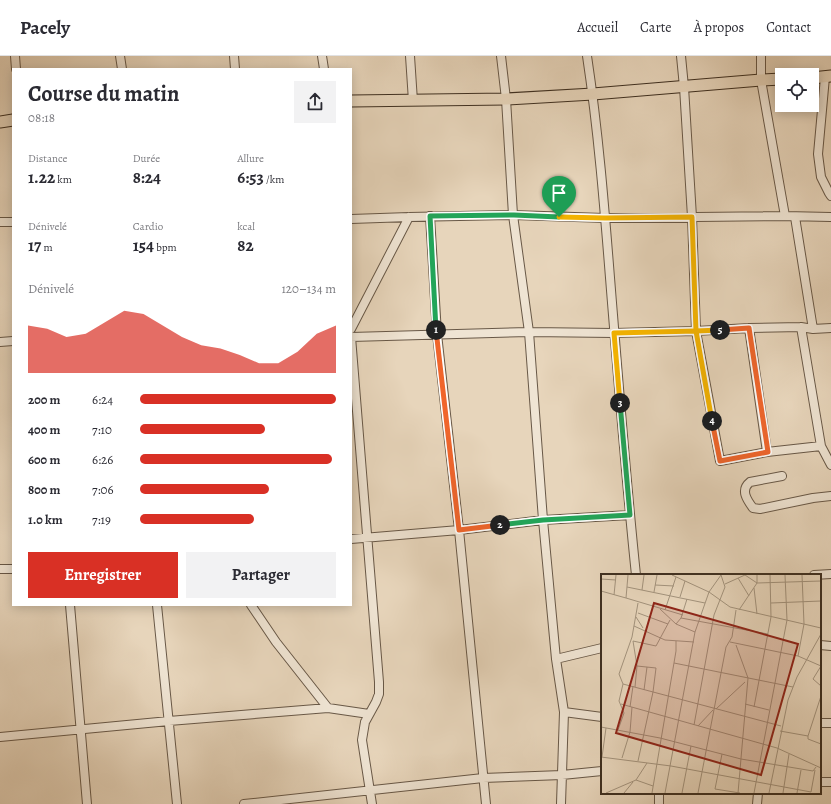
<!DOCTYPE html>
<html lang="fr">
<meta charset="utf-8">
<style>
body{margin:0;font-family:Alegreya,serif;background:#f2f2f3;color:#2b2b33;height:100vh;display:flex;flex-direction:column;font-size:15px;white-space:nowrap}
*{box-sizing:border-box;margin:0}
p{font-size:13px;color:#7c7c81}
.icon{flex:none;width:22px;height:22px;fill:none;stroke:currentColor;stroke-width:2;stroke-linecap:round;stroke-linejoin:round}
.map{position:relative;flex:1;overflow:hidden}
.side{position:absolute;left:12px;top:12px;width:340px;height:538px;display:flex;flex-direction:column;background:#fff;border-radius:0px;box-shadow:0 2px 10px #0003}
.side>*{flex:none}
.fabs{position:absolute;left:775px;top:12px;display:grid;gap:8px}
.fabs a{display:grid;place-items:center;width:44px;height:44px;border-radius:0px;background:#fff;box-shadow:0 2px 10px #0003;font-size:20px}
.pin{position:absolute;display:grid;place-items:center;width:34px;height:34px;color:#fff;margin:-41px -17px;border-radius:50% 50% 50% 0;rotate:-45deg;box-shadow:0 0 4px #0007}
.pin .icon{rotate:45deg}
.km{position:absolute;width:20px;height:20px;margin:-10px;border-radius:50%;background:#222;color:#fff;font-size:11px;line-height:20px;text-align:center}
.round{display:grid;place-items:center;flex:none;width:42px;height:42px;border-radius:0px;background:#f2f2f3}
.head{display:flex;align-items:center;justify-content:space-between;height:68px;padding:0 16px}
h1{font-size:22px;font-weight:700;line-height:30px}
.figures{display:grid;grid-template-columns:repeat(3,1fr);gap:6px;height:68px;padding:4px 16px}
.figures div{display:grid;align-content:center}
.figures b{font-size:17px;font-weight:700}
.figures small{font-size:11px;font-weight:400}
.figures p{font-size:11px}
.chart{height:112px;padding:8px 16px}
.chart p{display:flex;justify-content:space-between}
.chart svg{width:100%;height:72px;margin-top:4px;fill:#d93025;opacity:.7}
.action{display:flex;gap:8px;margin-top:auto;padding:8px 16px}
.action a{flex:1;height:46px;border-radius:0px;background:#d93025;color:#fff;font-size:16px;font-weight:700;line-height:46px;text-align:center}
.action a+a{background:#f2f2f3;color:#2b2b33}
ul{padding:0 16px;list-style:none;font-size:13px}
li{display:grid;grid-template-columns:64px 48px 1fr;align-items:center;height:30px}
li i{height:10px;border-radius:5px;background:#d93025}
header{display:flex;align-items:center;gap:24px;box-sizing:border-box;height:56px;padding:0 20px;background:#fff;border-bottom:1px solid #e1e1e2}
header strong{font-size:19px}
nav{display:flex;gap:22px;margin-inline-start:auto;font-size:14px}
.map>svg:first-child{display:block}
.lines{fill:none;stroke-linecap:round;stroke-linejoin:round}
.minor-casing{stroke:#685847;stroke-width:10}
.major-casing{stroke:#3e2f20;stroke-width:13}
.minor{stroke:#efe4d3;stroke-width:8}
.major{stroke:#e7d5bb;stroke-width:11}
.split-1-casing{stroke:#fff;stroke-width:8}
.split-2-casing{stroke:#fff;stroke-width:8}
.split-3-casing{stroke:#fff;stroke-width:8}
.split-4-casing{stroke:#fff;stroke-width:8}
.split-5-casing{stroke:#fff;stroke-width:8}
.split-6-casing{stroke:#fff;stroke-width:8}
.split-1{stroke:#22a559;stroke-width:5}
.split-2{stroke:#f0652b;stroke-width:5}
.split-3{stroke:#22a559;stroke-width:5}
.split-4{stroke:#f5b400;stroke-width:5}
.split-5{stroke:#f0652b;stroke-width:5}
.split-6{stroke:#f5b400;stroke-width:5}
.inset-road{fill:none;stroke:#a3937d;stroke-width:1}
.view{fill:#8f2418;fill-opacity:0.15;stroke:#8f2418;stroke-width:2}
.inset-edge{fill:none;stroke:#3e2f20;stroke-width:2}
</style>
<header>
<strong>Pacely</strong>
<nav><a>Accueil</a><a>Carte</a><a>À propos</a><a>Contact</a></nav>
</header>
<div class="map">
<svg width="831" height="748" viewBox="0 0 831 748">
<rect width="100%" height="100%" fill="#e7d5bb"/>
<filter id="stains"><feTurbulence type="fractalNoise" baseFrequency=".005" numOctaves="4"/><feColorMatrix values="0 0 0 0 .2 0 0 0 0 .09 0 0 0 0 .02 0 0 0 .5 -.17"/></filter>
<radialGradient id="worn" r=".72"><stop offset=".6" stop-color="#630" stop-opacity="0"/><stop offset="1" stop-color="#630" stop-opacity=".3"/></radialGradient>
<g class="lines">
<defs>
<path id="minor" d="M15,0L16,13
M120,0L122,13
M234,0L235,13
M322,0L324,13
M410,0L413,45
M501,0L506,43L513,159L529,276L543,464L556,603L564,656L561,748
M587,0C600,86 606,173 613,259C620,346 627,433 636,519
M681,0L684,31L692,161L696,275L720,405L767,396L821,390
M761,0V24L785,160
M825,21L818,98L821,121L829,137L831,140
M430,160L437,278L459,474L486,748
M795,161L813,273
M351,163L409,161L513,159L605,162L785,160L831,161
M0,166H13
M801,271L821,390L831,409
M749,272L767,396
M351,273L409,161
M351,281L529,276L614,277L696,275L749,272L801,271L813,273L831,272
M351,281L379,626V638L376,646L365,666L362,684L372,748
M0,286L13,285
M782,420L750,426C740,434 747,444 753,452L760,453L813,442L831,440
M351,483L459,474L543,464L630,459
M0,513H13
M814,519L831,518
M70,549L87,748
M157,549L177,748
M251,549L276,586L328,652
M820,589L831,590
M556,603L602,592
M564,656L602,661
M820,667H831
M0,681L169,665L328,652L369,658
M820,726H831
M244,748L483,722L562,719L602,715
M659,748V737
M757,748L758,737"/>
<path id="major" d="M812,22L831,20
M351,45L506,43L593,38L761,24L782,23
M0,66L13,64"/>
</defs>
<use href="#minor" class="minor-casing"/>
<use href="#major" class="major-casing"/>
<use href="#minor" class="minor"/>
<use href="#major" class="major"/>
</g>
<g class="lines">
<defs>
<path id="split-1" d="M436,274L430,160L514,159L559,161"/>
<path id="split-2" d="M436,274L459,474L500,469"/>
<path id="split-3" d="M500,469L543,464L630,459L620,347"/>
<path id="split-4" d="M620,347L614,277L696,275L712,365"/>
<path id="split-5" d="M712,365L720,405L768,396L749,272L720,274"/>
<path id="split-6" d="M559,161L605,162L692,161L696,275L720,274"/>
</defs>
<use href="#split-1" class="split-1-casing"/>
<use href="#split-2" class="split-2-casing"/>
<use href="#split-3" class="split-3-casing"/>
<use href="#split-4" class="split-4-casing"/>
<use href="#split-5" class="split-5-casing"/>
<use href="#split-6" class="split-6-casing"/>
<use href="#split-1" class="split-1"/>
<use href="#split-2" class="split-2"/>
<use href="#split-3" class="split-3"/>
<use href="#split-4" class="split-4"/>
<use href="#split-5" class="split-5"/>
<use href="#split-6" class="split-6"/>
</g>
<g transform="translate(601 518)">
<rect width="220" height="220" fill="#e7d5bb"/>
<path class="inset-road" d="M120,1L108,18L129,33L220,54M144,1L156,9L220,7M137,4L148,22M0,5L15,6M124,10L144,1M54,11L73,12M26,13L104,29M153,14L156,40M41,16L43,1M0,17L25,24L27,1M53,18L56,1M13,21L15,1M79,23L84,7M25,24L82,41M170,29L220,27M59,35L75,50L94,58M64,36L75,3M138,36L156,9V1M37,39L67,50M35,43L42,54M80,44L167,60M75,50L80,44L86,25M33,52L64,66L93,68M32,67L55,72L69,46M32,67L36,92L34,113M129,68L197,82L220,92M135,71L147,104L137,219M197,82L203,50L201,1M73,89L192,113M36,92L55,94L52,118L37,187M220,92L212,105L220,112M22,110L180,152M43,116L46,93M20,130L176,174M144,130L168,136M29,133L32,112M153,133L170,43L169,1M115,135L144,108M93,151L113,41L124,13L120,1M97,152L112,136M0,153L59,164L140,185L212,197L215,193M17,156L23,139L18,127L22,110L18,100L31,63L37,29M179,157L207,162L220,122M207,162V165L220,170M176,174L220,194M121,180L114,215L139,219M0,183L70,192L210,218M1,183L5,154M21,184L29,158L31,133M35,206L52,212M210,218L214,196M5,219L35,206L46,189M23,219L32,208M51,219L75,77V67M64,219L94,58L108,18L71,1M81,219L90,172M97,219L125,73L131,63L135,36M153,219L186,46L184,1M168,219L187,126L196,103L220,60M182,219L188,180M196,219L200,196"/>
<path class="view" d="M53,29L197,70L160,201L15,159Z"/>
<rect width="220" height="220" class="inset-edge"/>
</g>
<rect width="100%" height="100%" filter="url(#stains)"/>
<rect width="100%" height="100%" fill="url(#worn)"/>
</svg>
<div class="fabs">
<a><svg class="icon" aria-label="locate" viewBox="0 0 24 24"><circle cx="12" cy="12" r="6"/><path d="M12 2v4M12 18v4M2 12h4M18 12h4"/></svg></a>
</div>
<div class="pin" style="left:559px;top:161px;background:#1e9e55"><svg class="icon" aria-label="arrive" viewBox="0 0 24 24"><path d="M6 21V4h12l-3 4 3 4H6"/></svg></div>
<b class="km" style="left:436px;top:274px">1</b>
<b class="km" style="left:500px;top:469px">2</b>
<b class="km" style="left:620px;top:347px">3</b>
<b class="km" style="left:712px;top:365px">4</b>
<b class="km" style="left:720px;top:274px">5</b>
<section class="side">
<div class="head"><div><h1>Course du matin</h1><p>08:18</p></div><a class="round"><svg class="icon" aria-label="share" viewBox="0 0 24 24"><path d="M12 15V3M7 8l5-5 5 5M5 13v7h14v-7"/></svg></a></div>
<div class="figures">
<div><p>Distance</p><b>1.22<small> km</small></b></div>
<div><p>Durée</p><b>8:24</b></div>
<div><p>Allure</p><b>6:53<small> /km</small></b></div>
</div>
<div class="figures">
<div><p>Dénivelé</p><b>17<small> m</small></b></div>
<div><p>Cardio</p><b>154<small> bpm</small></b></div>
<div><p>kcal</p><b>82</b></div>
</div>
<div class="chart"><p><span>Dénivelé</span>120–134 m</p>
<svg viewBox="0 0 160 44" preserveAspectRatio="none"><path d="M0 44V15L10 17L20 22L30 20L40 13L50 6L60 8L70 15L80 22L90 27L100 29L110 33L120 38L130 38L140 31L150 20L160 15V44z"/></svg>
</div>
<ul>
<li><b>200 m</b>6:24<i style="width:100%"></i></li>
<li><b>400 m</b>7:10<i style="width:64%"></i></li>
<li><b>600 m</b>6:26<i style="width:98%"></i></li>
<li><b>800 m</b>7:06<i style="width:66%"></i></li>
<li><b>1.0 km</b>7:19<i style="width:58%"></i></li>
</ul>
<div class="action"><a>Enregistrer</a><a>Partager</a></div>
</section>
</div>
